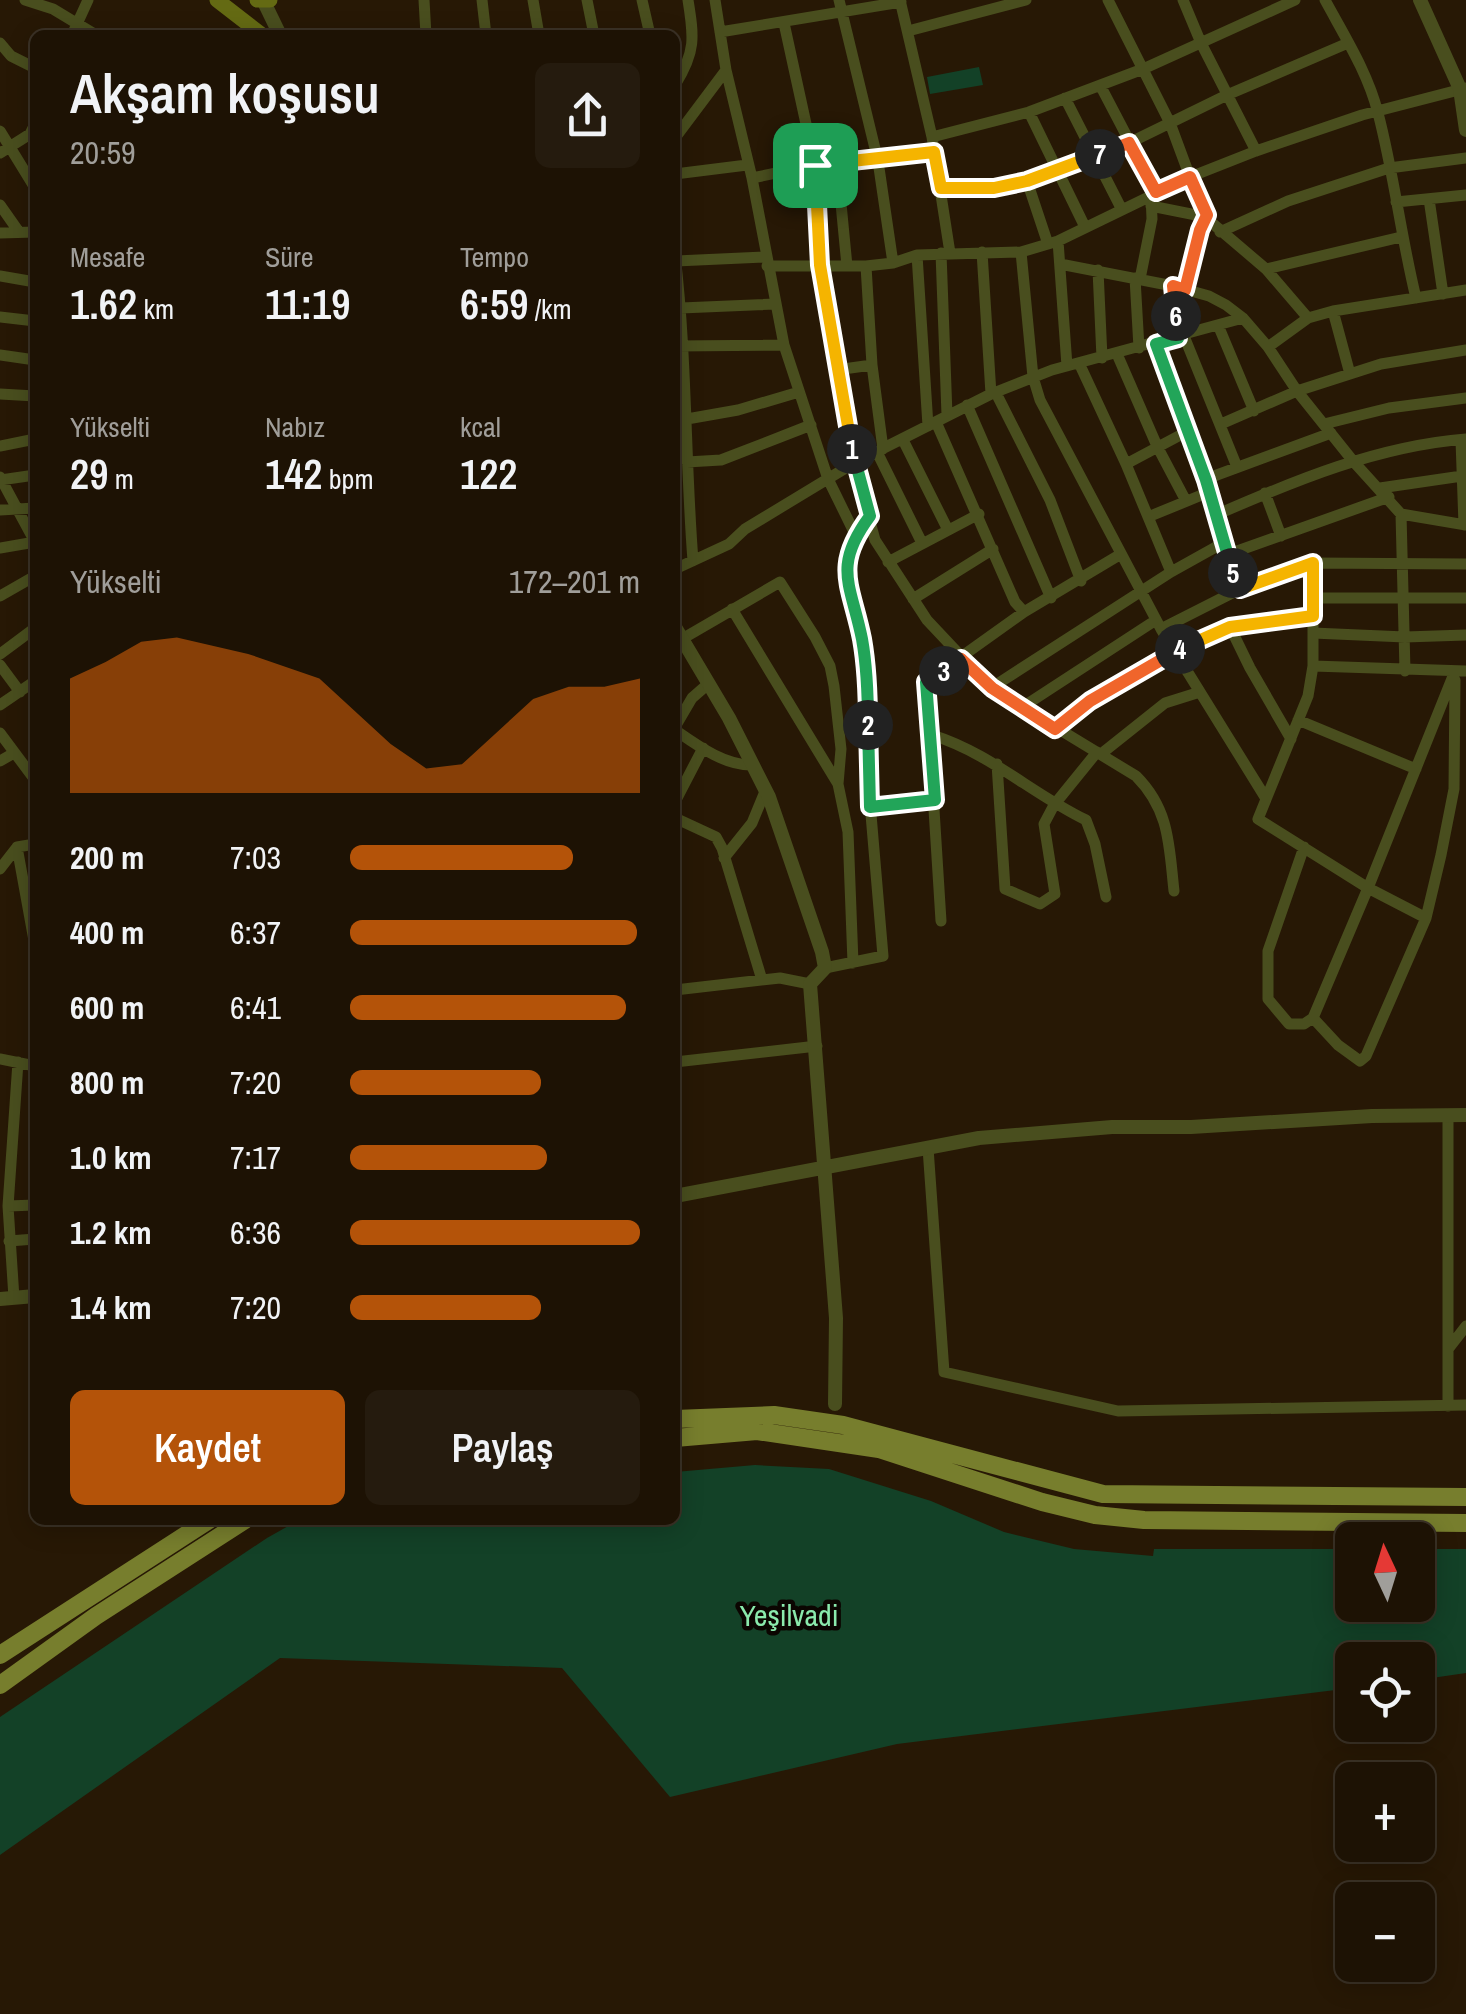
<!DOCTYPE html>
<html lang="tr">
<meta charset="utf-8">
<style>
body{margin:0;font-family:"Archivo Narrow",sans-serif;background:#251b0e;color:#f1f3f6;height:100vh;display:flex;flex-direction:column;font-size:38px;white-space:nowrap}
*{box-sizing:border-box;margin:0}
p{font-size:32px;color:#a09e9a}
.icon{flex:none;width:55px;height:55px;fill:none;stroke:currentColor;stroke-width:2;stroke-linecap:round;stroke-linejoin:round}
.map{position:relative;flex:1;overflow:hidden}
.panel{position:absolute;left:30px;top:30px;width:650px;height:1495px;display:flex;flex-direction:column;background:#1d1204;border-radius:15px;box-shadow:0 5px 25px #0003,0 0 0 2px #3b3226}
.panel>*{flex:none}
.needle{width:65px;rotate:356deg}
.tools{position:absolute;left:1335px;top:1522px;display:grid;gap:20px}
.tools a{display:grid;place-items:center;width:100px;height:100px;border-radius:15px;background:#1d1204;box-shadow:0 5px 25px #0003,0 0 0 2px #3b3226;font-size:50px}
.pin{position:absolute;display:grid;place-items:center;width:85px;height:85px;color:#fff;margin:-42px;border-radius:20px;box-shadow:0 5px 15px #0006}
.km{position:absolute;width:50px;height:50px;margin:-25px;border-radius:50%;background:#222;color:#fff;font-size:28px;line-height:50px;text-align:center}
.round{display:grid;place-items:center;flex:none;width:105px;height:105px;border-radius:15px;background:#251b0e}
.overview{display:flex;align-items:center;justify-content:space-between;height:170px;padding:0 40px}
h1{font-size:55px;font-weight:600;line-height:75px}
.figures{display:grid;grid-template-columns:repeat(3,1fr);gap:15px;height:170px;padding:10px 40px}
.figures div{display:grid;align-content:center}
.figures b{font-size:42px;font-weight:600}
.figures small{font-size:28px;font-weight:400}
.figures p{font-size:28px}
.chart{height:280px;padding:20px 40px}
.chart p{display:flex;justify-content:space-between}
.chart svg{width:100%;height:180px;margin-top:10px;fill:#b45309;opacity:.7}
.primary-button{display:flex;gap:20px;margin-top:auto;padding:20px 40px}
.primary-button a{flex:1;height:115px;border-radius:15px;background:#b45309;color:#fff;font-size:40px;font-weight:600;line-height:115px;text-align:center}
.primary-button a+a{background:#251b0e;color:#f1f3f6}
ul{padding:0 40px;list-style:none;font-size:32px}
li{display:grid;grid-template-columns:160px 120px 1fr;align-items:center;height:75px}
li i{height:25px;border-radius:12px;background:#b45309}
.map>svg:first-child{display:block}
.green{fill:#134127}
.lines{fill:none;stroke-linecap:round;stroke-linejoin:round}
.minor{stroke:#494e1e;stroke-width:11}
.tertiary{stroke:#494e1e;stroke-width:14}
.secondary{stroke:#646a13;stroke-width:15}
.primary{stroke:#777e2d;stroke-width:18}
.split-1-casing{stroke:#fff;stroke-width:20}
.split-2-casing{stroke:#fff;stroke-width:20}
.split-3-casing{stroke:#fff;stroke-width:20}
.split-4-casing{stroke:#fff;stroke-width:20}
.split-5-casing{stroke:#fff;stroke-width:20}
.split-6-casing{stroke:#fff;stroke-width:20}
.split-7-casing{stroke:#fff;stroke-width:20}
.split-8-casing{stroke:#fff;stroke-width:20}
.split-1{stroke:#f5b400;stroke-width:12}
.split-2{stroke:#22a559;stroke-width:12}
.split-3{stroke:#22a559;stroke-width:12}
.split-4{stroke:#f0652b;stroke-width:12}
.split-5{stroke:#f5b400;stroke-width:12}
.split-6{stroke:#22a559;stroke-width:12}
.split-7{stroke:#f0652b;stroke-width:12}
.split-8{stroke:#f5b400;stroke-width:12}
.labels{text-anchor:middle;stroke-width:9;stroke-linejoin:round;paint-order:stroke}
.park-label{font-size:30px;fill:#8ae9ac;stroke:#0b0501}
</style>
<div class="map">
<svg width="1466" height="2014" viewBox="0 0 1466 2014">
<rect width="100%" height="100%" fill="#271805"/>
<path class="green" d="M979,67L983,85L930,94L927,77Z
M755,1465L829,1469L931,1501L1004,1532L1074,1549L1153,1556L1154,1549H1352V1605H1418V1549H1466V1673L1418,1680V1660H1352V1688L897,1744L670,1797L562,1668L280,1658L0,1855V1717L267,1538L299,1520H675V1472Z"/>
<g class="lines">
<path class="minor" d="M25,0L53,9L96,35
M424,0L426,35
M482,0L486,35
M533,0L539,35
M587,0L594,35
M642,0L650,35
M715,0L726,70L752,178L784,345L828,479L856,536
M839,0L878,161L893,263
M900,0L932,137L950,253
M1108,0L1170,123L1190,177L1212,223L1266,269L1308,318
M1183,0L1201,43L1256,151
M1325,0C1345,37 1368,73 1378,113C1394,174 1401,237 1416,298
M784,23L815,165L820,265L836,370L854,463L875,540L927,620L991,688L1136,776C1170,810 1169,846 1174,891
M908,31L1026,0
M720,32L901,2
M72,35L88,0
M0,43L11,56L35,68
M675,85C696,52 694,37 688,0
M1100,85L1156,192
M1065,98L1121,208
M1029,112L1085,227
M0,131L35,188
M932,137L1029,112L1143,69L1295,0
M675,138L726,70
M0,153L30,134L35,124
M837,162L847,266
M675,174L747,165
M752,178L815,165L878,161L934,152
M1027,181L1048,244
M941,188H993L1027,181L1129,143L1227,95L1348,43
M1429,199L1443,294
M1396,202L1466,195
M0,205L19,232
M1151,206L1206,217
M1220,232L1288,201L1389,168L1466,158
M0,233L35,232
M1058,241L1067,366
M982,252L991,394
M1021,252L1033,377L1040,400L1161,629L1265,797
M941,253L947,415
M675,255C687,357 685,459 693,561
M917,255L928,426
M676,261L766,257
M1060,264L1173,286L1209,296L1226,305L1243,318L1268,347L1297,391L1353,461L1401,514L1405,671
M767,266H866L893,263L917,255L1021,252L1058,241L1190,177L1256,151L1362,115L1466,88
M866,266L872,365L883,449
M1266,269L1401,237
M1098,270L1102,358
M0,276L35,282
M1135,278L1139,348
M1140,279L1152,219L1151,195
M1173,286L1178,338
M1185,290L1200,230L1207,215
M681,308L775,304
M1333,311L1350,374
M0,317L35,321
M1218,325L1254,411
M1184,336L1237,467
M1156,344L1206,479L1226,555L1240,589
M675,346L784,345
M1268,347L1308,318L1333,311L1466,290
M1117,354L1157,446L1186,501
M0,355L35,360
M1079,363L1126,464L1171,572
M836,370L872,365
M996,393L1050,500L1081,581
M0,394L35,396
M967,405L1051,598
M687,419L738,410L799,392
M936,422L1015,602L1024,612
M1221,424L1297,391L1381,364L1466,350
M1324,424L1389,408L1466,398
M903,440L948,530
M1461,440L1464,525
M0,446L35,439
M877,452L922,543
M687,462L721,460L811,425
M1126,464L1188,431
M0,477L35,542L0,548
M1206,479L1331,433
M0,480L35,475
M1380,488L1462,476
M1265,493L1281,536
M0,510L35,508
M1401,514L1466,525
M1216,515C1296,480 1378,446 1466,439
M1148,517L1209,492
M1226,555L1389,497
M888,562L979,514
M1313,563V666L1308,696L1258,819L1368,888L1455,671
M675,569L729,544L745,529L854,463L991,394L1052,370L1243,318
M0,596L35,576
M1313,598H1466
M913,599L993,549
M732,609L838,784
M1230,627L1250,668L1291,739
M1161,629L1240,589L1313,563L1466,564
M1313,633L1405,637L1466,635
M675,652L682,639L780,582L815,637L830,666L834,686L841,749L838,784L848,832L853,963
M0,654L35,628
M0,665L20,692
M1313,666L1466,671
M991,688L1171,572L1223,543
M0,705L35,681
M1021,708L1156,620
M1298,720L1416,769
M675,727L692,698L708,684
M1055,729L1090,701L1131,676L1221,630L1313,617
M675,730C698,746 725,766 753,765
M0,733L35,780
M932,735C990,753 1032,794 1086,820L1095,844L1106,897
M1101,754L1165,703L1200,692
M0,761L14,753
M997,764L1005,889L1040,904L1055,894L1044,824L1054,805L1097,752
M675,802L703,748
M870,807L935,801
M675,818L716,837L722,848L762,980
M35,825V841
M17,847L35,946
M1304,847L1268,951V999L1289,1024H1304L1313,1018L1368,888L1426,918
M724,858L752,823L766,789
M0,869L17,847L35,844
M941,921L926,682L1024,612L1121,554
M825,968L883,956L869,791L868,684L862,641L845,576L850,548L870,516
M675,990L780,978L810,984
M1313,1018L1338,1045L1360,1061L1366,1056L1426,918L1441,855L1454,789L1455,680
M0,1059L35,1066
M675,1062L817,1046
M1448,1117V1406
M928,1148L944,1372L1118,1411L1466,1405
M8,1206L35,1205
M9,1241L35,1239
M14,1298L8,1206L18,1062
M1449,1348L1466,1326"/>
<path class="tertiary" d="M263,0L280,35
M1420,0L1460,89L1466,130
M675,627L729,718L769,797L822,952L825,968L810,984L836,1318L835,1404
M675,1196L979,1138L1112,1127H1191L1372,1116L1466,1115
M0,1299L35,1296"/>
<path class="secondary" d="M217,0L262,35
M257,0H270"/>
<path class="primary" d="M675,1419L774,1415L843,1425L1103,1494L1466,1497
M675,1438L757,1431L879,1449L1042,1502L1095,1515L1144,1520L1466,1523
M0,1655L209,1520
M0,1685L96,1616L245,1520"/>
</g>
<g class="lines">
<defs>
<path id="split-1" d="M815,165L820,265L852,449"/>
<path id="split-2" d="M852,449L870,516C832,567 851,584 862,639C867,667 868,696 868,725"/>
<path id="split-3" d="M868,725L870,807L935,800L926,682L944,671"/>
<path id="split-4" d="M944,671L961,659L992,688L1055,729L1090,701L1180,649"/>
<path id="split-5" d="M1180,649L1230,627L1313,616V563L1240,589L1233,573"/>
<path id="split-6" d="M1176,316L1178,338L1156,344L1206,480L1233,573"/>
<path id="split-7" d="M1100,154L1129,143L1156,192L1190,177L1207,215L1200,230L1185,290L1173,286L1176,316"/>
<path id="split-8" d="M815,165L934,152L941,188H994L1027,181L1100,154"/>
</defs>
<use href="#split-1" class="split-1-casing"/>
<use href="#split-2" class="split-2-casing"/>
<use href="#split-3" class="split-3-casing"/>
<use href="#split-4" class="split-4-casing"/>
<use href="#split-5" class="split-5-casing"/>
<use href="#split-6" class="split-6-casing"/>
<use href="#split-7" class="split-7-casing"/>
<use href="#split-8" class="split-8-casing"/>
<use href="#split-1" class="split-1"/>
<use href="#split-2" class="split-2"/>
<use href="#split-3" class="split-3"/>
<use href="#split-4" class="split-4"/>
<use href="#split-5" class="split-5"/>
<use href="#split-6" class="split-6"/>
<use href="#split-7" class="split-7"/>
<use href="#split-8" class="split-8"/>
</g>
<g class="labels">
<g class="park-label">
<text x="789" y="1626">Yeşilvadi</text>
</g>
</g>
</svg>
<div class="tools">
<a><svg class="needle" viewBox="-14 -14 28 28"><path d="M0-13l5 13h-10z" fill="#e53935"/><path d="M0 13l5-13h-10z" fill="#a09e9a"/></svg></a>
<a><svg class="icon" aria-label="locate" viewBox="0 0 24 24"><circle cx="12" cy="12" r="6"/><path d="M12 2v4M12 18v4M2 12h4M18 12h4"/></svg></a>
<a>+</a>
<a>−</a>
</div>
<div class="pin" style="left:815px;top:165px;background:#1e9e55"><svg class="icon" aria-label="arrive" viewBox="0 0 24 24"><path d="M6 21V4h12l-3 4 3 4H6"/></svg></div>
<b class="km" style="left:852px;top:449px">1</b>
<b class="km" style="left:868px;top:725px">2</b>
<b class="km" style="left:944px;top:671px">3</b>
<b class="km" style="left:1180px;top:649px">4</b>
<b class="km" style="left:1233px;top:573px">5</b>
<b class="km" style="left:1176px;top:316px">6</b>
<b class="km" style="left:1100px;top:154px">7</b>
<section class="panel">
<div class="overview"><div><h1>Akşam koşusu</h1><p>20:59</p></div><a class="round"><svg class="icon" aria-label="share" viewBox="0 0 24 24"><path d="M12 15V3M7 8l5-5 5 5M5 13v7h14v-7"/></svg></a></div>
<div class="figures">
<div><p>Mesafe</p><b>1.62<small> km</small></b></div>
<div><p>Süre</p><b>11:19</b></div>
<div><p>Tempo</p><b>6:59<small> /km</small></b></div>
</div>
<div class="figures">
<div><p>Yükselti</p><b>29<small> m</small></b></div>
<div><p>Nabız</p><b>142<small> bpm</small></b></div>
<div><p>kcal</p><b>122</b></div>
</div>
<div class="chart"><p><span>Yükselti</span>172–201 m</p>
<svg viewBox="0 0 160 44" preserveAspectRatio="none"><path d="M0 44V16L10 12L20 7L30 6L40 8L50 10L60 13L70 16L80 24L90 32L100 38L110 37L120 29L130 21L140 18L150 18L160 16V44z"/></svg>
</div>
<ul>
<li><b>200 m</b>7:03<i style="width:77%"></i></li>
<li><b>400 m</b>6:37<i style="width:99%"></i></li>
<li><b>600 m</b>6:41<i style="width:95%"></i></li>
<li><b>800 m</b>7:20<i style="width:66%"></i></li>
<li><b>1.0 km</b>7:17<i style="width:68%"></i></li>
<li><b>1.2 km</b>6:36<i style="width:100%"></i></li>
<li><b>1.4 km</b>7:20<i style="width:66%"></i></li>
</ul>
<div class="primary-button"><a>Kaydet</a><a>Paylaş</a></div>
</section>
</div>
